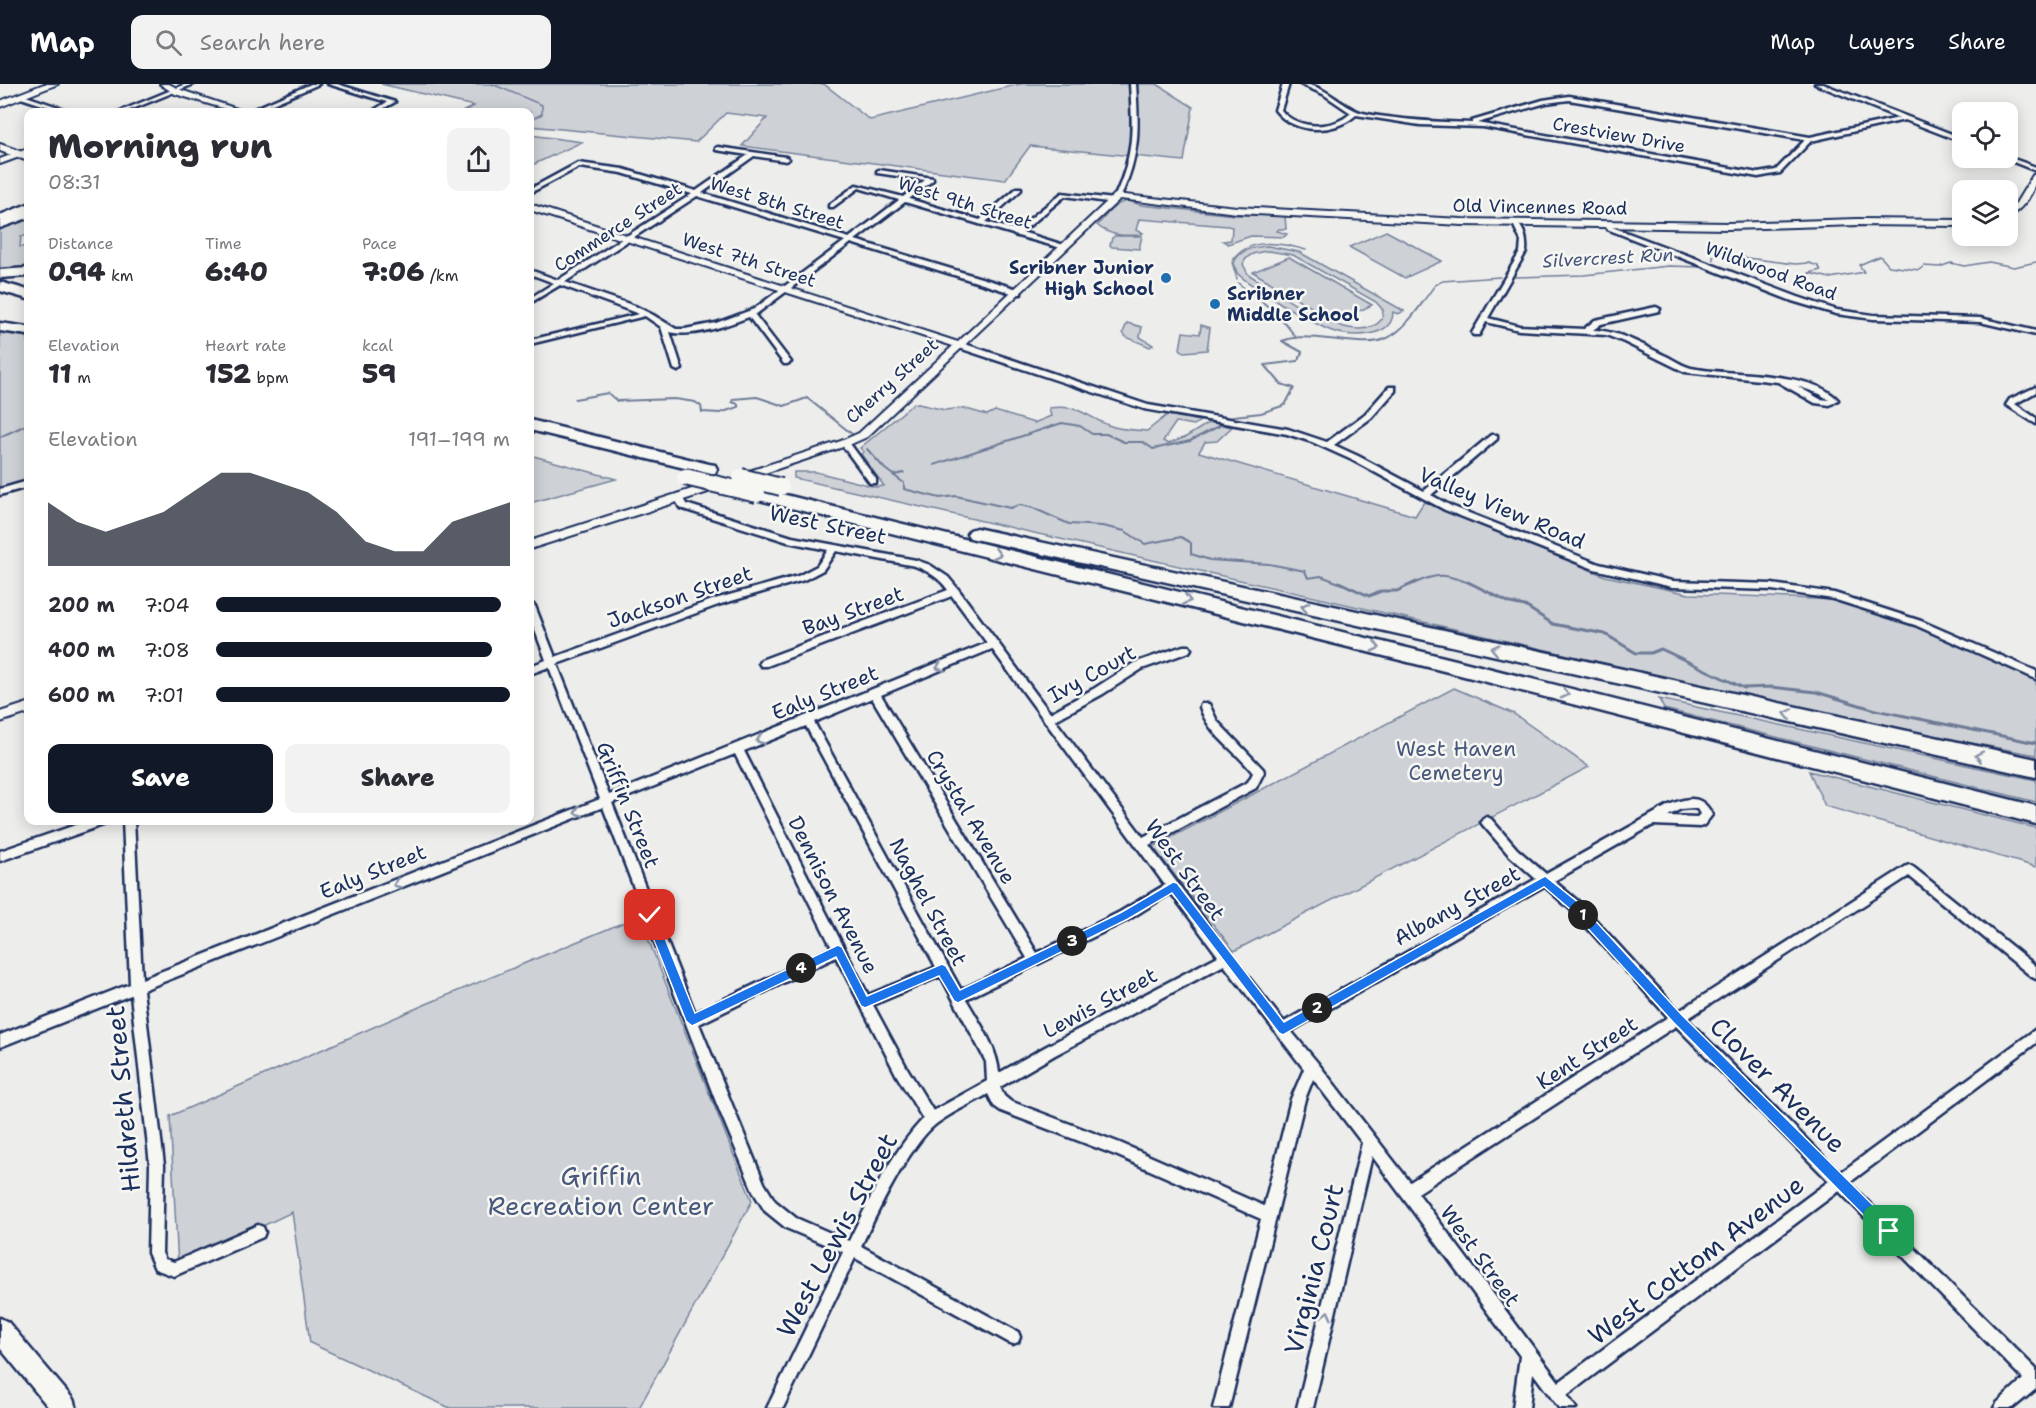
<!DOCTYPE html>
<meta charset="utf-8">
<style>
body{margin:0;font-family:"Shantell Sans",sans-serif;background:#f2f2f3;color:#2b2b33;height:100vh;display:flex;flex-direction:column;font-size:22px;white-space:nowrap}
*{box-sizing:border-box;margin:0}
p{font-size:20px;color:#7c7c81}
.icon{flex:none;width:33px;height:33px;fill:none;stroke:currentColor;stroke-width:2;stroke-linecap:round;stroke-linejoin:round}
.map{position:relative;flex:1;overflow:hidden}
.drawer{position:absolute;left:24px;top:24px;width:510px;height:717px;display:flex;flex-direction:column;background:#fff;border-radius:12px;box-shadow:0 3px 15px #0003}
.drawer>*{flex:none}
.tools{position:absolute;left:1952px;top:18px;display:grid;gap:12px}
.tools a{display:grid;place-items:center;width:66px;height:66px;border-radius:12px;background:#fff;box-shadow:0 3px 15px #0003;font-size:30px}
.pin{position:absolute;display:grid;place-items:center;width:51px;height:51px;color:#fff;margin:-26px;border-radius:12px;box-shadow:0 3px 9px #0006}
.km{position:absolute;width:30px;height:30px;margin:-15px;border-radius:50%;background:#222;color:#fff;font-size:16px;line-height:30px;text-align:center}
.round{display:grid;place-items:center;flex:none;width:63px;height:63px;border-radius:12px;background:#f2f2f3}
.headline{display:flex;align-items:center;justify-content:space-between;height:102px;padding:0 24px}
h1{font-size:33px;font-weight:800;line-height:45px}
.metrics{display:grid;grid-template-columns:repeat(3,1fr);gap:9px;height:102px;padding:6px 24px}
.metrics div{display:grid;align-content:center}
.metrics b{font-size:26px;font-weight:800}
.metrics small{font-size:16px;font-weight:400}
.metrics p{font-size:16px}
.chart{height:168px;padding:12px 24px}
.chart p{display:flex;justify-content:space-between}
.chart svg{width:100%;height:108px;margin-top:6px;fill:#111827;opacity:.7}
.primary-button{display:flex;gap:12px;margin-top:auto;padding:12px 24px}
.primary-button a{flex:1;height:69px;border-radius:12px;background:#111827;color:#fff;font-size:24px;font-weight:800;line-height:69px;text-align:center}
.primary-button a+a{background:#f2f2f3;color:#2b2b33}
ul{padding:0 24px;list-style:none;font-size:20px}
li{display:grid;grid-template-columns:96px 72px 1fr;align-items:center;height:45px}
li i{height:15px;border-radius:8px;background:#111827}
header{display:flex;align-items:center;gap:36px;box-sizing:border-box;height:84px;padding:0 30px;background:#111827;color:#fff}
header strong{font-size:28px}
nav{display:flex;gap:33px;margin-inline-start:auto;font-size:21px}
.search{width:420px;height:54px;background:#f2f2f3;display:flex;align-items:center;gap:15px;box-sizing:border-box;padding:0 21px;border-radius:12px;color:#7c7c81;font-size:22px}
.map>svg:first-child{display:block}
.green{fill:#ced2d7;stroke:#74809a;stroke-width:1.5;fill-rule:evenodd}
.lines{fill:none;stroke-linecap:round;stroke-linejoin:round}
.stream-far2{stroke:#6e7a96;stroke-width:1.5}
.stream-far1{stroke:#6e7a96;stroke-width:2}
.stream{stroke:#6e7a96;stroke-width:3}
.minor-casing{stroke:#1b2f5e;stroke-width:5}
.tertiary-casing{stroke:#1b2f5e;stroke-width:4}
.secondary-casing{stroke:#1b2f5e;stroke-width:5}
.primary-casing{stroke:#1b2f5e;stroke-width:4}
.motorway-casing{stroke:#1b2f5e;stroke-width:5}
.minor{fill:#f6f6f2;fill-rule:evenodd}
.tertiary{fill:#f6f6f2;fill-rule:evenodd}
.secondary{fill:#f6f6f2;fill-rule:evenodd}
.primary{fill:#f6f6f2;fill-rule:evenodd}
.motorway{fill:#f6f6f2;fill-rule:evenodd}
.motorway-bridge-casing{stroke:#1b2f5e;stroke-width:20;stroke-linecap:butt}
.motorway-bridge{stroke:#f6f6f2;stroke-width:16}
.oneway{stroke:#8892a8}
.route{fill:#1a73e8;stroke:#fff;stroke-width:1.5}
.poi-dot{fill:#1f6fb2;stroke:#f6f6f2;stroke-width:2}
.labels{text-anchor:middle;stroke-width:5;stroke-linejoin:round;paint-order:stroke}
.far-street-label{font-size:18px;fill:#1b2f5e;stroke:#f6f6f2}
.far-water-label{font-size:18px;font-style:italic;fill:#44547a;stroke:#f6f6f2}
.far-poi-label{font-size:18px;font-weight:bold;fill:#1b2f5e;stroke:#f6f6f2;text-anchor:end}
.street-label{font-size:21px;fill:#1b2f5e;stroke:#f6f6f2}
.park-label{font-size:21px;fill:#48587c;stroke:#f6f6f2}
.near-street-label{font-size:26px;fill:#1b2f5e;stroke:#f6f6f2}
.near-park-label{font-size:26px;fill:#48587c;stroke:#f6f6f2}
</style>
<header>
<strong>Map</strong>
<div class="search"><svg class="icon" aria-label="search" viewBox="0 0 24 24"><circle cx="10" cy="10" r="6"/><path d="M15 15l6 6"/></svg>Search here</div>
<nav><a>Map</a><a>Layers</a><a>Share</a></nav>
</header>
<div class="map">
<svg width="2036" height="1324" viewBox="0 0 2036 1324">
<rect width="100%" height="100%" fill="#edeeec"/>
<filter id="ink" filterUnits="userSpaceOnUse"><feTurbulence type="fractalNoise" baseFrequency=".0167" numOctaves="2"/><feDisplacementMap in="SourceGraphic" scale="12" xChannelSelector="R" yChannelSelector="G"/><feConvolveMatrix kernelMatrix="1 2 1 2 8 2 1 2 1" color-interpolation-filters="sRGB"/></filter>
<g filter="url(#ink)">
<path class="green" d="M381,0H824L870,36L1020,0H1157L1193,23L1184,77L1030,62L1005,96L742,62L767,34L726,29L696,58L530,42V28H462L474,22Z
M530,51L582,58L530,82Z
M1129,117L1141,121L1235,131H1285L1286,145H1279L1277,147L1287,150L1284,153L1251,152L1228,160L1223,157L1231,156L1232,143L1228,142L1139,135L1136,146L1143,149L1140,151C1124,152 1109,152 1097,141C1107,132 1112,119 1129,117Z
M28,132V151L21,153L20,163L28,162V186L0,188V142Z
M1386,147L1442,177L1405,194L1349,163Z
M1115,152H1142L1139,165L1112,163L1110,161L1112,154Z
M1268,162L1299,168L1404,227L1398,230L1393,228C1393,236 1390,242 1382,246C1367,253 1347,252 1332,247C1315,241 1248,201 1237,189L1234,179C1239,165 1254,163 1268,162ZM1269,167L1293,171L1376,218L1383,226L1382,235C1355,269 1275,207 1248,190L1243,180C1247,169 1258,168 1269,167Z
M1289,173L1372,221L1336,238L1253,188Z
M1127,239L1142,243L1140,253L1153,261L1150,263L1126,253L1123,249Z
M1201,241L1210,244L1207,266L1184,268L1180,265L1183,248L1200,250Z
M0,249L28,253V396L0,404Z
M914,319L945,326L963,324L987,331L995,327L1034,339L1051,332L1049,324C1078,320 1084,331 1108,341C1120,346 1134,346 1147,347L1167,331L1200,337L1194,341L1176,338L1163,357L1168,360L1186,353L1210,338L1232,343L1217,357L1205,358L1199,368L1415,432L1424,418L1605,492L1689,510L1842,516L1917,540L2036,593V671L1913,648L1686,598L794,394V388H816L876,403L884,402L861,370L864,368L860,364Z
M530,371L616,395L530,419Z
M1454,604L1514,630L1589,683L1234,867L1153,763Z
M1659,615L2036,696V718L1664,625Z
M1809,687L2036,744V783L1825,722Z
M639,832L752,1117L639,1324H450L310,1259L292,1128L178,1182L170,1032L424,921Z"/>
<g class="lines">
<path class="stream-far2" d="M492,0L542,21V30L530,36
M1713,176V172L1723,171L1795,180L1809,179L1818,182L1821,186L1809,189L1830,194L1864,188L1859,181L1880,172L1889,182L1919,186L1924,182L1939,183L1951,179L1964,182L1989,178L2014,183L2036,178
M1515,193L1584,191L1669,182L1701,183
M1237,195L1232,178C1247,152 1281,159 1306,166
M1238,199L1264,219
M1422,219L1435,201L1442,197L1500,193"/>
<path class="stream-far1" d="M1262,218L1277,229L1295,252
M575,315L608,309L617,317L675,315L695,318L701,322L702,328L720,329L738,323V320L732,318L733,315L757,313L784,322L807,314L852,350
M1231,335L1234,332L1261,329L1285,321L1294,304L1281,300L1265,281L1298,277L1302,268L1282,257C1295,252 1305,253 1319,254C1376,259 1387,269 1423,218
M0,353L28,340
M867,365L885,385L904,399V405L940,414L956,412L1010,424L1020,421L1033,424L1069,440L1102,442L1125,447L1145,460L1181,453L1191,459V470L1210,476L1269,480L1305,487L1308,494L1321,492L1342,500
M934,381L1062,339L1080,342L1092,350H1106L1124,358H1143L1153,365L1190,357L1223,340
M894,391L904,389
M1413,500C1439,488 1445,490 1472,500"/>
<path class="stream" d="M1339,498L1369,512L1381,507H1397L1416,498
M1468,498L1510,519L1525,522L1553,540L1605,550L1636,569H1651L1661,565L1744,604L1771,603L1816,608L1876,626L2036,659"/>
<defs>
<path id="minor" d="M186,0H194L125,28H118Z
M311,0H319L254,28H247Z
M328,0H337L395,18L377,28H371L387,18Z
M1130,0H1136C1139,45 1140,70 1121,112L1118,114L1115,112C1134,70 1133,45 1130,0Z
M1283,0H1289L1281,26C1297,46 1333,46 1351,29L1323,10L1300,0C1326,0 1340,23 1363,29C1371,31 1379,32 1387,33C1415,37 1443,38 1472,39V37L1543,16L1569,12L1810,53L1899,34L1815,0H1823L1962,54V58L1905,36L1811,57L1780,89L1758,93L1483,43L1420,41L1356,31C1334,51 1293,50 1275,26ZM1569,16L1805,56L1776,86L1758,89L1477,39L1546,19Z
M20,10L70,27L71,28H64L18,13V11Z
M718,63L786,73L789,75L786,77L754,72L702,109L849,154L899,116L859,104L833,123H829V121L856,101L903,113L925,96L877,89V87L879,86L933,94V96L909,115L980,136L1017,104H1021V106L986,138L1016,146L1062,109L1114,115L1117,117L1114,119L1065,112L1022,148L1067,162V164L1065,165L1014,151L1013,150L905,118L855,156L1021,206V210H1015L851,159L755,231L791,278L787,280H784L749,233C728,241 692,254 670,248L682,285L678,287L674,285L661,243L645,232L530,260V256L639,230L560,201L530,219V214L554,199L530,190V186L558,196L692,110L622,89L579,83L532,108L530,109V105L578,79L623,85L696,107L748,71L716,66V64ZM697,112L845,157L754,225L716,239L685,245H676L653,231L635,222L565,198Z
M28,64V68L19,72L16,70Z
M2008,73L2036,83V87L2003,74Z
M1516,138C1525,145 1527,157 1526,168L1488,234L1519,242L1584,245L1595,236L1656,223L1660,225L1659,227L1601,240L1593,246C1620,247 1642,261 1666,272C1674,276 1683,282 1691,284C1728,292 1812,286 1838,316L1830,321L1815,319L1778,298L1685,288L1624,258L1606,251L1519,246L1486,238L1479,251H1473L1472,249L1520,168L1521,157L1513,140ZM1797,302L1820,310L1829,316L1820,315Z
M1608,139L1612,143L1798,213L1837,226L1873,231L1980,234L2036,247V251L1980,238L1873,235L1836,230L1792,217L1607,145L1605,141Z
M956,259H962L1148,321L1288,345L1327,358L1365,330L1389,303H1395V307L1371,334L1334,361L1358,372L1424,407L1491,351H1497V355L1431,411L1451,422L1599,480L1672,497L1772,500L1834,509L1921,537L2036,587V595L1915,541L1833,515L1772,506L1672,503L1594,485L1445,426L1352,376L1312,358L1287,350L1144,325L956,263Z
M2036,303V308L2015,320L2036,334V340L2006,321L2010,315Z
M845,356L848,357L876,395V399H870L842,361V357Z
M28,397V403L0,411V405Z
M678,410L681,411L686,420L792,453L916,476L930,481L948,493L958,505L1050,629L1095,604L1134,579L1183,562H1189L1191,565L1189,568L1142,585L1103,610L1055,636L1143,753L1248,698L1253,689C1236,666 1209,652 1200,623L1201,620H1209L1217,637L1263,685L1264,688L1256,704L1149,761L1230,870L1284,938L1536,795L1509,771L1483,741L1481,738L1483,735L1487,733L1491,735L1517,765L1546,790L1669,721C1687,713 1703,710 1712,731L1704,741L1700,743L1653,741L1554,797L1579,818L1679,927L1905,783L1909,781L1913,783L2036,882V895L2032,893L1909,792L1687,935L1840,1089L2036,945V959L1849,1099L2036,1285V1305L2013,1324H1994L1997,1319L2023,1295L1839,1107L1567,1311L1576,1324H1559L1533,1289L1529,1324H1513L1520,1272L1372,1072L1313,1324H1297L1362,1059L1313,995L1305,1015L1229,1324H1213L1261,1135L1118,1072L1001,1027L994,1022L988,1010C971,1020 952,1028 936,1040C909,1061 877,1130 861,1162L1018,1248L1020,1253L1018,1258L1013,1260L1008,1258L855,1174L783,1324H767L843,1168L786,1144L765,1127L754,1109L716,1018L603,723L143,906L164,1081L162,1169L165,1175L174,1178L258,1141L263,1143L265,1148L263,1153L174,1192L155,1185L148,1169L150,1081L131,911L0,963V951L130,900L123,736H134L142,895L600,715L549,583L530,590V582L546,576L530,533V519L535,522L555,573L715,515L798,492L817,482L828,466L788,458L680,424L674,413ZM836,467L915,482C928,487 940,494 948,506L761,576L759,579L761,582H767L952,512L987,559L609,711L557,580L721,520L804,496L823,486ZM992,565L1165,801L1120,828L1037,869L881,611ZM872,614L1027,874L961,906L814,638ZM806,642L936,883L868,911L744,667ZM735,670L832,864L695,929L612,719ZM1692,724L1697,725L1700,730L1697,733L1668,732L1681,725ZM1544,802L1571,826L1668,933L1410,1098L1317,978L1291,947ZM1171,809L1218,872L1045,963L999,989C997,963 979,938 966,915L1128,836ZM836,873L897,992L923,1035C891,1069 870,1115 849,1157L796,1134L775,1117L764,1099L699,940ZM1224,881L1304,985L1291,1015L1264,1122L1120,1059L1010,1017L1004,1012L1000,1003L1055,971ZM941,892L982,970L986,978L987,997L933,1027L907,984L873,921ZM1676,942L1829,1097L1559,1298L1418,1109Z
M90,736H110L109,739L0,777V767Z"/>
<path id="tertiary" d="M160,0H169L181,6L246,28H236L175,10Z
M19,68L23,70L22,72L0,80V75Z
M2033,91H2036C2036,107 2023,126 2007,133V126L2016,119Z
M1115,110L1237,123L1462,135L1728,139L1857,135L1962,136V142L1857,141L1728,145L1462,141L1237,129L1120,115L867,353L849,361L741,397L737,395V391L841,357L859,349L953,262L530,126V121H533L958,258Z
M720,396L724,397V403L530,465V457Z
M28,619V629L0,638V628Z"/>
<path id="secondary" d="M28,120V127L0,138V131Z
M0,1234L8,1238L73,1315L76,1324H49L0,1264Z"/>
<path id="primary" d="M44,0H58L0,23V17Z
M0,60L28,70V77L0,67Z"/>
<path id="motorway" d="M28,126V134L0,144V136Z
M28,184V192L0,194V186Z
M0,198L28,206V215L0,207Z
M0,239L28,243V251L0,247Z
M530,336L709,380L715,381L717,385L715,389L709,390L530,346Z
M757,404L1460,577L2036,722V740L1460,591L751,414L748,410L751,406Z
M976,444L2036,675V693L970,454L967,450L970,446Z"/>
</defs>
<use href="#minor" class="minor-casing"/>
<use href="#tertiary" class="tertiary-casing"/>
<use href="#secondary" class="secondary-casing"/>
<use href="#primary" class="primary-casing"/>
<use href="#motorway" class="motorway-casing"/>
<use href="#minor" class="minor"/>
<use href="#tertiary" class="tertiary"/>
<use href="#secondary" class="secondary"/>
<use href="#primary" class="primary"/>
<use href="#motorway" class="motorway"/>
<defs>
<path id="motorway-bridge" d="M685,393L757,410
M741,393L781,403"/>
</defs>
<use href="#motorway-bridge" class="motorway-bridge-casing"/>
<use href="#motorway-bridge" class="motorway-bridge"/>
</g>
<defs><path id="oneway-chevron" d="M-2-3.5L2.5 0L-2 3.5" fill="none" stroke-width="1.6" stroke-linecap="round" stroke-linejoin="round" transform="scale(1.5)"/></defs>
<g class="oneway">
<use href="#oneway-chevron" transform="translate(997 470) rotate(14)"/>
<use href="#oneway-chevron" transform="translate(1187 516) rotate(14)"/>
<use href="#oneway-chevron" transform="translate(1305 523) rotate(-167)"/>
<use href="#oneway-chevron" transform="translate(1376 563) rotate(14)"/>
<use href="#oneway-chevron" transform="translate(1495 565) rotate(-168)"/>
<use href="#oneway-chevron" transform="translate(940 583) rotate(158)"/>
<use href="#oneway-chevron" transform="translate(1565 610) rotate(14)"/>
<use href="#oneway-chevron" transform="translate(1788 630) rotate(-168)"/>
<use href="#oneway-chevron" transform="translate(760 656) rotate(158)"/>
<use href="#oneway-chevron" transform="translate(1979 672) rotate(-168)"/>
<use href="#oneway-chevron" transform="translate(578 728) rotate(158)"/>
<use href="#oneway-chevron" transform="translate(397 800) rotate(158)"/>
<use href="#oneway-chevron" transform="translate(1327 1231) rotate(-76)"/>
</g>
</g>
<path class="route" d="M1545,792L1579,819L1681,930L1894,1142L1896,1147L1894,1152L1889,1154L1884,1152L1673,938L1571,826L1544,803L1283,951L1279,949L1172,809L1128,835L958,919L954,917L939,892L865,924L861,922L836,873L692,942L686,937L644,831L650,826L654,827L695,929L838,861L842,863L867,912L942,880L946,882L960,906L1120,829L1173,798L1177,799L1284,938Z"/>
<g class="poi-dot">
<circle cx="1166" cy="194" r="6"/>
<circle cx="1215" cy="220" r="6"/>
</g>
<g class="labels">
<g class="far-street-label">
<text transform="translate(1619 51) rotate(10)" y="6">Crestview Drive</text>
<text transform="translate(777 119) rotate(17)" y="6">West 8th Street</text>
<text transform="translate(965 119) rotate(17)" y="6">West 9th Street</text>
<text transform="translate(1540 123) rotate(1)" y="6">Old Vincennes Road</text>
<text transform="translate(618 143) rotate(-33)" y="6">Commerce Street</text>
<text transform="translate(749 176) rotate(18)" y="6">West 7th Street</text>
<text transform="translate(1771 187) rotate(20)" y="6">Wildwood Road</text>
<text transform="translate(892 297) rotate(-42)" y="6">Cherry Street</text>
</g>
<g class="far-water-label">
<text transform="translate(1608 174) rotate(-3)" y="6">Silvercrest Run</text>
</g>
<g class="far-poi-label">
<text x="1154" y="190">Scribner Junior<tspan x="1154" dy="21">High School</tspan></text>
<text x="1227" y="216" text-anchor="start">Scribner<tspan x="1227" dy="21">Middle School</tspan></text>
</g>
<g class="street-label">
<text transform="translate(1502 424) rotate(23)" y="7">Valley View Road</text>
<text transform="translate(828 441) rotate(12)" y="7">West Street</text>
<text transform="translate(680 513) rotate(-19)" y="7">Jackson Street</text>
<text transform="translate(853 527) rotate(-20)" y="7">Bay Street</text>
<text transform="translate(1092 590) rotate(-29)" y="7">Ivy Court</text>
<text transform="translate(825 609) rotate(-22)" y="7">Ealy Street</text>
<text transform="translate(628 721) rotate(68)" y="7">Griffin Street</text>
<text transform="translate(971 733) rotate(59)" y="7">Crystal Avenue</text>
<text transform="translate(1185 786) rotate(54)" y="7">West Street</text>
<text transform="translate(373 788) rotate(-22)" y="7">Ealy Street</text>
<text transform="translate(833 811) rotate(63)" y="7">Dennison Avenue</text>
<text transform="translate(928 818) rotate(62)" y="7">Naghel Street</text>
<text transform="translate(1457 822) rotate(-29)" y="7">Albany Street</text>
<text transform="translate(1100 919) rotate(-28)" y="7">Lewis Street</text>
<text transform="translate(1587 969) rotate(-33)" y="7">Kent Street</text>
<text transform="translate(1480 1172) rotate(54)" y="7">West Street</text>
</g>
<g class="park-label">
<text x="1456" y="672">West Haven<tspan x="1456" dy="24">Cemetery</tspan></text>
</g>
<g class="near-street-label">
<text transform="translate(1778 1001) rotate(45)" y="9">Clover Avenue</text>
<text transform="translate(123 1015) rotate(-95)" y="9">Hildreth Street</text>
<text transform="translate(837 1151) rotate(-62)" y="9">West Lewis Street</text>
<text transform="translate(1696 1176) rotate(-37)" y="9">West Cottom Avenue</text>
<text transform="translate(1314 1185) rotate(-76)" y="9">Virginia Court</text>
</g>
<g class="near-park-label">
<text x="601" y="1101">Griffin<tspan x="601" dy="30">Recreation Center</tspan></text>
</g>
</g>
</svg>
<div class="tools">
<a><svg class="icon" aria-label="locate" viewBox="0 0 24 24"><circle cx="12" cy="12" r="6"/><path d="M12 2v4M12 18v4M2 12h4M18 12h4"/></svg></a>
<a><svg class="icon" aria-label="layers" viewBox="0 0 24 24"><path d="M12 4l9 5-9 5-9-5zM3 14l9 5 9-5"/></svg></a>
</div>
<div class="pin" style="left:1889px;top:1147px;background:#1e9e55"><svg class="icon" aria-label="arrive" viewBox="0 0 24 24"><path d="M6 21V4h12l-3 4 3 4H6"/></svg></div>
<div class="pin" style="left:650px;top:831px;background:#d93025"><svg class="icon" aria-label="check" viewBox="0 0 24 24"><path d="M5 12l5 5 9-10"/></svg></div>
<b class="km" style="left:1583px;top:831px">1</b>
<b class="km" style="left:1317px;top:924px">2</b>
<b class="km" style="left:1072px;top:857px">3</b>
<b class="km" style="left:801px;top:884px">4</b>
<section class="drawer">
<div class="headline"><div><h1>Morning run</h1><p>08:31</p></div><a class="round"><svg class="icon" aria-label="share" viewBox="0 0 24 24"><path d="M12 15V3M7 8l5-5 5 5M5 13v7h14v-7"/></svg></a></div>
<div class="metrics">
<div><p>Distance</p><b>0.94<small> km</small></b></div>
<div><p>Time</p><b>6:40</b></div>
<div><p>Pace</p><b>7:06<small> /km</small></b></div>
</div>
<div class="metrics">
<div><p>Elevation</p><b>11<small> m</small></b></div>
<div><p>Heart rate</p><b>152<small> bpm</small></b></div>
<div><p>kcal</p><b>59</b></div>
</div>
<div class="chart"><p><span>Elevation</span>191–199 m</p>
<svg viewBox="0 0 160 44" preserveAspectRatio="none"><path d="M0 44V18L10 26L20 30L30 26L40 22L50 14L60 6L70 6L80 10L90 14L100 22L110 34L120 38L130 38L140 26L150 22L160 18V44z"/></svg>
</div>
<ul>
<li><b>200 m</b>7:04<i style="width:97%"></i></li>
<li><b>400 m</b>7:08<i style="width:94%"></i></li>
<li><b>600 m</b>7:01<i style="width:100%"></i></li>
</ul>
<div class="primary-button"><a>Save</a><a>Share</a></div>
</section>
</div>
